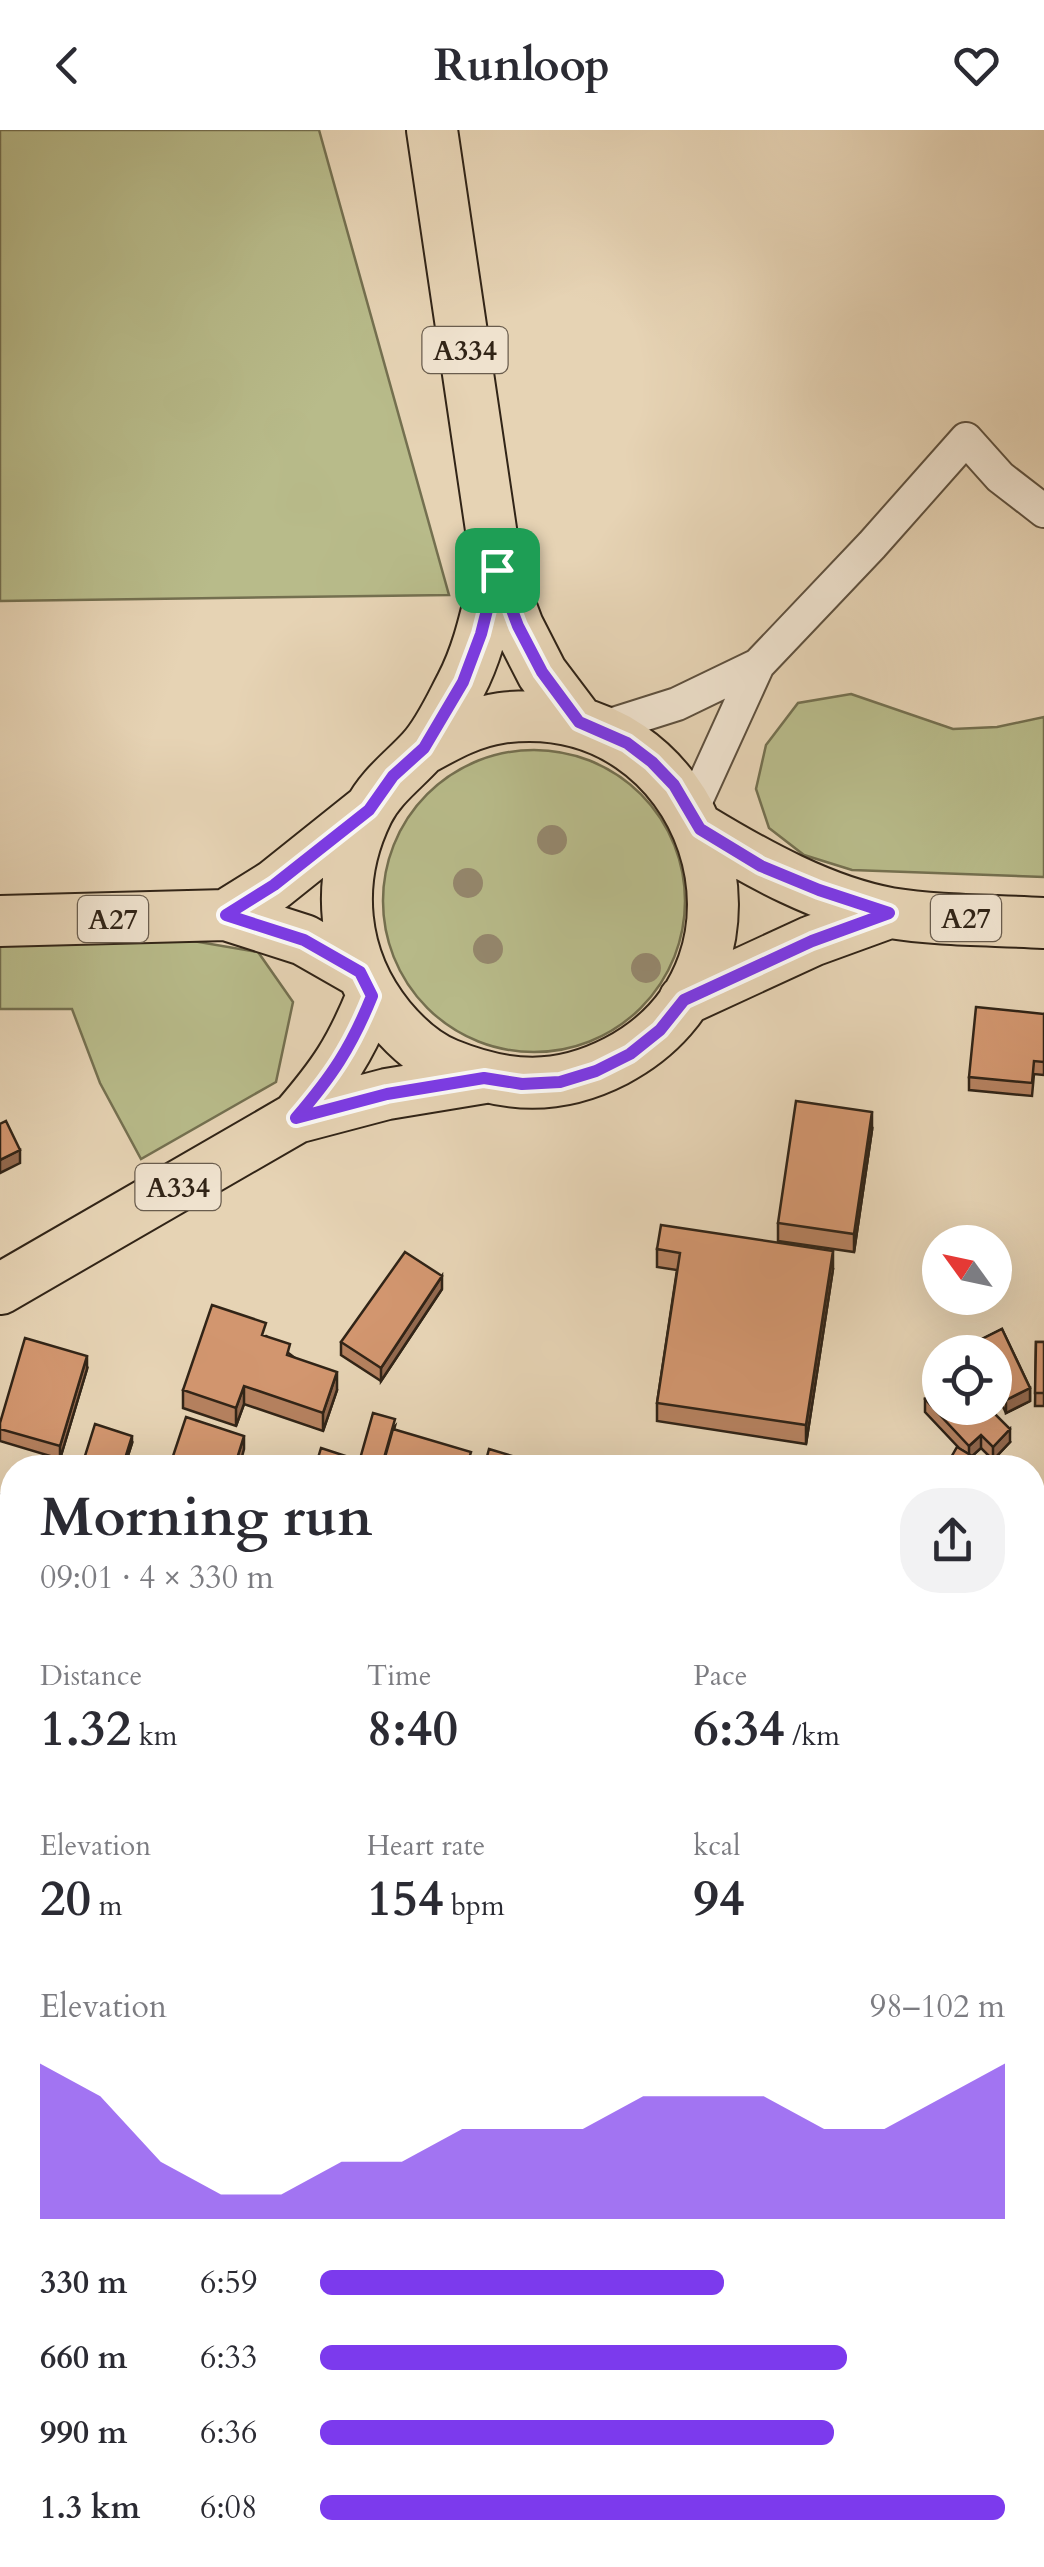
<!DOCTYPE html>
<meta charset="utf-8">
<style>
body{margin:0;font-family:Cardo,serif;background:#f2f2f3;color:#2b2b33;height:100vh;display:flex;flex-direction:column;font-size:38px;white-space:nowrap}
*{box-sizing:border-box;margin:0}
p{font-size:32px;color:#7c7c81}
.icon{flex:none;width:55px;height:55px;fill:none;stroke:currentColor;stroke-width:2;stroke-linecap:round;stroke-linejoin:round}
.map{position:relative;flex:1;overflow:hidden}
.panel{position:absolute;left:0px;top:1325px;width:1045px;height:1112px;display:flex;flex-direction:column;background:#fff;border-radius:40px 40px 0 0;box-shadow:0 10px 40px #0002}
.panel>*{flex:none}
.needle{width:65px;rotate:303deg}
.buttons{position:absolute;left:922px;top:1095px;display:grid;gap:20px}
.buttons a{display:grid;place-items:center;width:90px;height:90px;border-radius:50%;background:#fff;box-shadow:0 10px 40px #0002;font-size:50px}
.pin{position:absolute;display:grid;place-items:center;width:85px;height:85px;color:#fff;margin:-42px;border-radius:20px;box-shadow:0 5px 15px #0006}
.round{display:grid;place-items:center;flex:none;width:105px;height:105px;border-radius:40px;background:#f2f2f3}
.headline{display:flex;align-items:center;justify-content:space-between;height:170px;padding:0 40px}
h1{font-size:55px;font-weight:800;line-height:75px}
.stats{display:grid;grid-template-columns:repeat(3,1fr);gap:15px;height:170px;padding:10px 40px}
.stats div{display:grid;align-content:center}
.stats b{font-size:50px;font-weight:800}
.stats small{font-size:28px;font-weight:400}
.stats p{font-size:28px}
.chart{height:280px;padding:20px 40px}
.chart p{display:flex;justify-content:space-between}
.chart svg{width:100%;height:180px;margin-top:10px;fill:#7c3aed;opacity:.7}
ul{padding:0 40px;list-style:none;font-size:32px}
li{display:grid;grid-template-columns:160px 120px 1fr;align-items:center;height:75px}
li i{height:25px;border-radius:12px;background:#7c3aed}
header{display:flex;justify-content:space-between;align-items:center;height:130px;padding:0 40px;background:#fff;font-size:45px;font-weight:800}
.map>svg:first-child{display:block}
.green{fill:#b8bb8a;stroke:#747050;stroke-width:2.5}
.lines{fill:none;stroke-linecap:round;stroke-linejoin:round}
.lane-casing{stroke:#5e503e;stroke-width:19}
.street-casing{stroke:#5e503e;stroke-width:36}
.primary-casing{stroke:#312417;stroke-width:54}
.lane{stroke:#efe2ce;stroke-width:15}
.street{stroke:#efe2ce;stroke-width:32}
.primary{stroke:#e6d3b4;stroke-width:50}
.tree{fill:#95886e}
.wall{fill:#b5815f;stroke:#312417;stroke-width:2.5}
.shaded-wall{fill:#93694e;stroke:#312417;stroke-width:2.5}
.building{fill:#d2966f;stroke:#312417;stroke-width:2.5}
.route-casing{stroke:#fff;stroke-width:20}
.route{stroke:#7c3aed;stroke-width:12}
.labels{text-anchor:middle;stroke-width:8;stroke-linejoin:round;paint-order:stroke}
.shield{fill:#efe2ce;stroke:#6a5d4e;stroke-width:2.5}
.shield-label{font-size:28px;font-weight:bold;fill:#312417}
</style>
<header><svg class="icon" aria-label="back" viewBox="0 0 24 24"><path d="M15 5l-7 7 7 7"/></svg>Runloop<svg class="icon" aria-label="heart" viewBox="0 0 24 24"><path d="M12 20l-8-8c-3-5 5-10 8-4 3-6 11-1 8 4z"/></svg></header>
<div class="map">
<svg width="1044" height="2437" viewBox="0 0 1044 2437">
<rect width="100%" height="100%" fill="#e6d3b4"/>
<filter id="stains"><feTurbulence type="fractalNoise" baseFrequency=".002" numOctaves="4"/><feColorMatrix values="0 0 0 0 .2 0 0 0 0 .09 0 0 0 0 .02 0 0 0 .5 -.17"/></filter>
<radialGradient id="worn" r=".72"><stop offset=".6" stop-color="#630" stop-opacity="0"/><stop offset="1" stop-color="#630" stop-opacity=".3"/></radialGradient>
<path class="green" d="M0,0H319L449,465L0,471Z
M851,564L953,599L997,597L1044,587V747L852,740L804,725L769,698L756,659L766,615L798,573Z
M383 771a151 151 0 1 1 302 0a151 151 0 1 1-302 0Z
M158,805L258,822L293,872L276,952L141,1029L100,953L72,879H0V814Z"/>
<g class="lines">
<defs>
<path id="lane" d="M0,1610L12,1613
M1032,1795L1044,1792"/>
<path id="street" d="M598,599L677,574L758,535
M691,682L758,535L872,415L966,309L1000,347L1044,381
M0,1381L12,1384
M0,1972L12,1976
M1032,2165L1044,2163
M0,2409L12,2412
M65,2425L112,2437"/>
<path id="primary" d="M432,0L497,440L518,496L542,543L579,592
M424,619C449,605 473,592 501,588C705,561 797,836 616,931C558,961 507,958 448,934C426,925 405,906 390,888C341,828 334,751 368,682C381,656 403,641 422,620C438,603 450,576 461,555C480,519 487,478 497,440
M700,699C756,733 824,771 890,783C939,791 994,790 1044,793
M226,785L274,755L369,679
M0,791L226,785L304,810L360,842
M684,870L812,811L889,783
M296,988C334,944 350,920 372,866
M0,1159L296,988L387,964L484,948"/>
</defs>
<use href="#lane" class="lane-casing"/>
<use href="#street" class="street-casing"/>
<use href="#primary" class="primary-casing"/>
<use href="#lane" class="lane"/>
<use href="#street" class="street"/>
<use href="#primary" class="primary"/>
</g>
<g class="tree">
<circle cx="552" cy="710" r="15"/>
<circle cx="468" cy="753" r="15"/>
<circle cx="488" cy="819" r="15"/>
<circle cx="646" cy="838" r="15"/>
</g>
<path class="wall" d="M1044,884V945L1034,944L1032,966L969,960V947Z
M872,1000L854,1122L778,1111V1093Z
M657,1119L833,1139L806,1314L657,1291V1273L677,1140L657,1137Z
M442,1159L381,1251L341,1225V1212Z
M1002,1199L1030,1258V1271L1006,1283L999,1268L995,1270V1222H964V1218Z
M266,1206L337,1260L323,1301L244,1274L236,1296L183,1278V1260Z
M1036,1212H1044V1276H1035Z
M87,1239L60,1329L0,1311V1293Z
M925,1269L1010,1312L993,1330L981,1318L972,1326L960,1319L925,1282Z
M395,1296L394,1300L471,1335L470,1338H366L360,1336V1329Z
M132,1313L124,1338H100L85,1332V1326Z
M0,1461L12,1464L5,1539L0,1538Z
M0,1550L12,1553V1592L0,1589Z
M1032,1637L1044,1638V1710L1032,1709Z
M12,1838V1910L0,1905V1865Z
M1032,1890H1044V2005H1032Z
M12,2042V2103L7,2101V2090L0,2087V2070Z
M12,2269V2327L0,2323V2276Z
M665,2425L662,2437H617L553,2426Z
M675,2425L731,2437H675Z"/>
<path class="shaded-wall" d="M872,982V1000L854,1122V1104Z
M20,1020V1033L0,1043V1030Z
M833,1121V1139L806,1314V1295Z
M442,1146V1159L381,1251V1238Z
M87,1226V1239L60,1329V1316Z
M337,1242V1260L323,1301V1283Z
M999,1255V1268L995,1270V1257Z
M244,1256V1274L236,1296V1278Z
M1030,1258V1271L1006,1283V1270Z
M1010,1299V1312L993,1330V1317Z
M981,1305V1318L969,1329V1316Z
M132,1306V1313L124,1338H122Z
M244,1306V1319L239,1338H234Z
M12,1495V1508L5,1539V1526Z
M12,1708V1715L0,1744V1737Z"/>
<path class="building" d="M976,877L1044,884V932L1034,931L1032,953L969,947Z
M796,971L872,982L854,1104L778,1093Z
M6,991L20,1020L0,1030V994Z
M661,1095L833,1121L806,1295L657,1273L680,1123L657,1119Z
M405,1122L442,1146L381,1238L341,1212Z
M212,1175L266,1193L262,1205L290,1214L287,1225L337,1242L323,1283L244,1256L236,1278L183,1260Z
M1002,1199L1030,1258L1006,1270L999,1255L995,1257V1222H966L964,1218Z
M25,1208L87,1226L60,1316L0,1299V1293Z
M1036,1212H1044V1263H1035Z
M940,1254V1278H989L1010,1299L993,1317L981,1305L969,1316L925,1269Z
M373,1283L395,1289L382,1335L360,1329Z
M186,1287L244,1306L234,1338H169Z
M95,1294L132,1306L122,1338L85,1326Z
M393,1299L471,1322L466,1338H382Z
M957,1317L992,1338H945Z
M321,1318L355,1329L352,1338H315Z
M489,1319L519,1328L516,1338H484Z
M0,1461L12,1464V1495L5,1526L0,1525Z
M0,1550L12,1553V1585L0,1583Z
M1032,1637L1044,1638V1691H1032Z
M0,1698L12,1703V1708L0,1737Z
M12,1838V1897L0,1892V1865Z
M1032,1890H1044V1987L1032,1986Z
M12,2042V2090L7,2088L11,2079L0,2074V2070Z
M3,2266L12,2269V2314L0,2311V2276Z
M1032,2390L1044,2393V2437H1004L1007,2425H1032Z
M622,2425H662L660,2432Z
M675,2425H730L728,2437H720L675,2426Z
M746,2425H799L797,2437H755L744,2435Z
M812,2425H861L858,2437H809Z
M876,2425H930L927,2437H874Z
M941,2425H994L991,2437H938Z"/>
<g class="lines">
<defs>
<path id="route" d="M497,440L518,496L542,542L579,592L627,613L652,632L674,655L700,699L761,736L819,760L889,783L812,811L684,870L660,900L630,924L596,941L560,952L522,954L484,948L387,964L296,988C332,946 351,918 372,866L360,842L304,810L226,785L274,755L369,680L393,646L424,618L463,552L481,504Z"/>
</defs>
<use href="#route" class="route-casing"/>
<use href="#route" class="route"/>
</g>
<g class="labels">
<g class="shield">
<rect x="422.5" y="197" width="85" height="46" rx="8"/>
<rect x="931" y="765" width="70" height="46" rx="8"/>
<rect x="78" y="766" width="70" height="46" rx="8"/>
<rect x="135.5" y="1034" width="85" height="46" rx="8"/>
</g>
<g class="shield-label">
<text x="465" y="230">A334</text>
<text x="966" y="798">A27</text>
<text x="113" y="799">A27</text>
<text x="178" y="1067">A334</text>
</g>
</g>
<rect width="100%" height="100%" filter="url(#stains)"/>
<rect width="100%" height="100%" fill="url(#worn)"/>
</svg>
<div class="buttons">
<a><svg class="needle" viewBox="-14 -14 28 28"><path d="M0-13l5 13h-10z" fill="#e53935"/><path d="M0 13l5-13h-10z" fill="#7c7c81"/></svg></a>
<a><svg class="icon" aria-label="locate" viewBox="0 0 24 24"><circle cx="12" cy="12" r="6"/><path d="M12 2v4M12 18v4M2 12h4M18 12h4"/></svg></a>
</div>
<div class="pin" style="left:497px;top:440px;background:#1e9e55"><svg class="icon" aria-label="arrive" viewBox="0 0 24 24"><path d="M6 21V4h12l-3 4 3 4H6"/></svg></div>
<section class="panel">
<div class="headline"><div><h1>Morning run</h1><p>09:01 · 4 × 330 m</p></div><a class="round"><svg class="icon" aria-label="share" viewBox="0 0 24 24"><path d="M12 15V3M7 8l5-5 5 5M5 13v7h14v-7"/></svg></a></div>
<div class="stats">
<div><p>Distance</p><b>1.32<small> km</small></b></div>
<div><p>Time</p><b>8:40</b></div>
<div><p>Pace</p><b>6:34<small> /km</small></b></div>
</div>
<div class="stats">
<div><p>Elevation</p><b>20<small> m</small></b></div>
<div><p>Heart rate</p><b>154<small> bpm</small></b></div>
<div><p>kcal</p><b>94</b></div>
</div>
<div class="chart"><p><span>Elevation</span>98–102 m</p>
<svg viewBox="0 0 160 44" preserveAspectRatio="none"><path d="M0 44V6L10 14L20 30L30 38L40 38L50 30L60 30L70 22L80 22L90 22L100 14L110 14L120 14L130 22L140 22L150 14L160 6V44z"/></svg>
</div>
<ul>
<li><b>330 m</b>6:59<i style="width:59%"></i></li>
<li><b>660 m</b>6:33<i style="width:77%"></i></li>
<li><b>990 m</b>6:36<i style="width:75%"></i></li>
<li><b>1.3 km</b>6:08<i style="width:100%"></i></li>
</ul>
</section>
</div>
